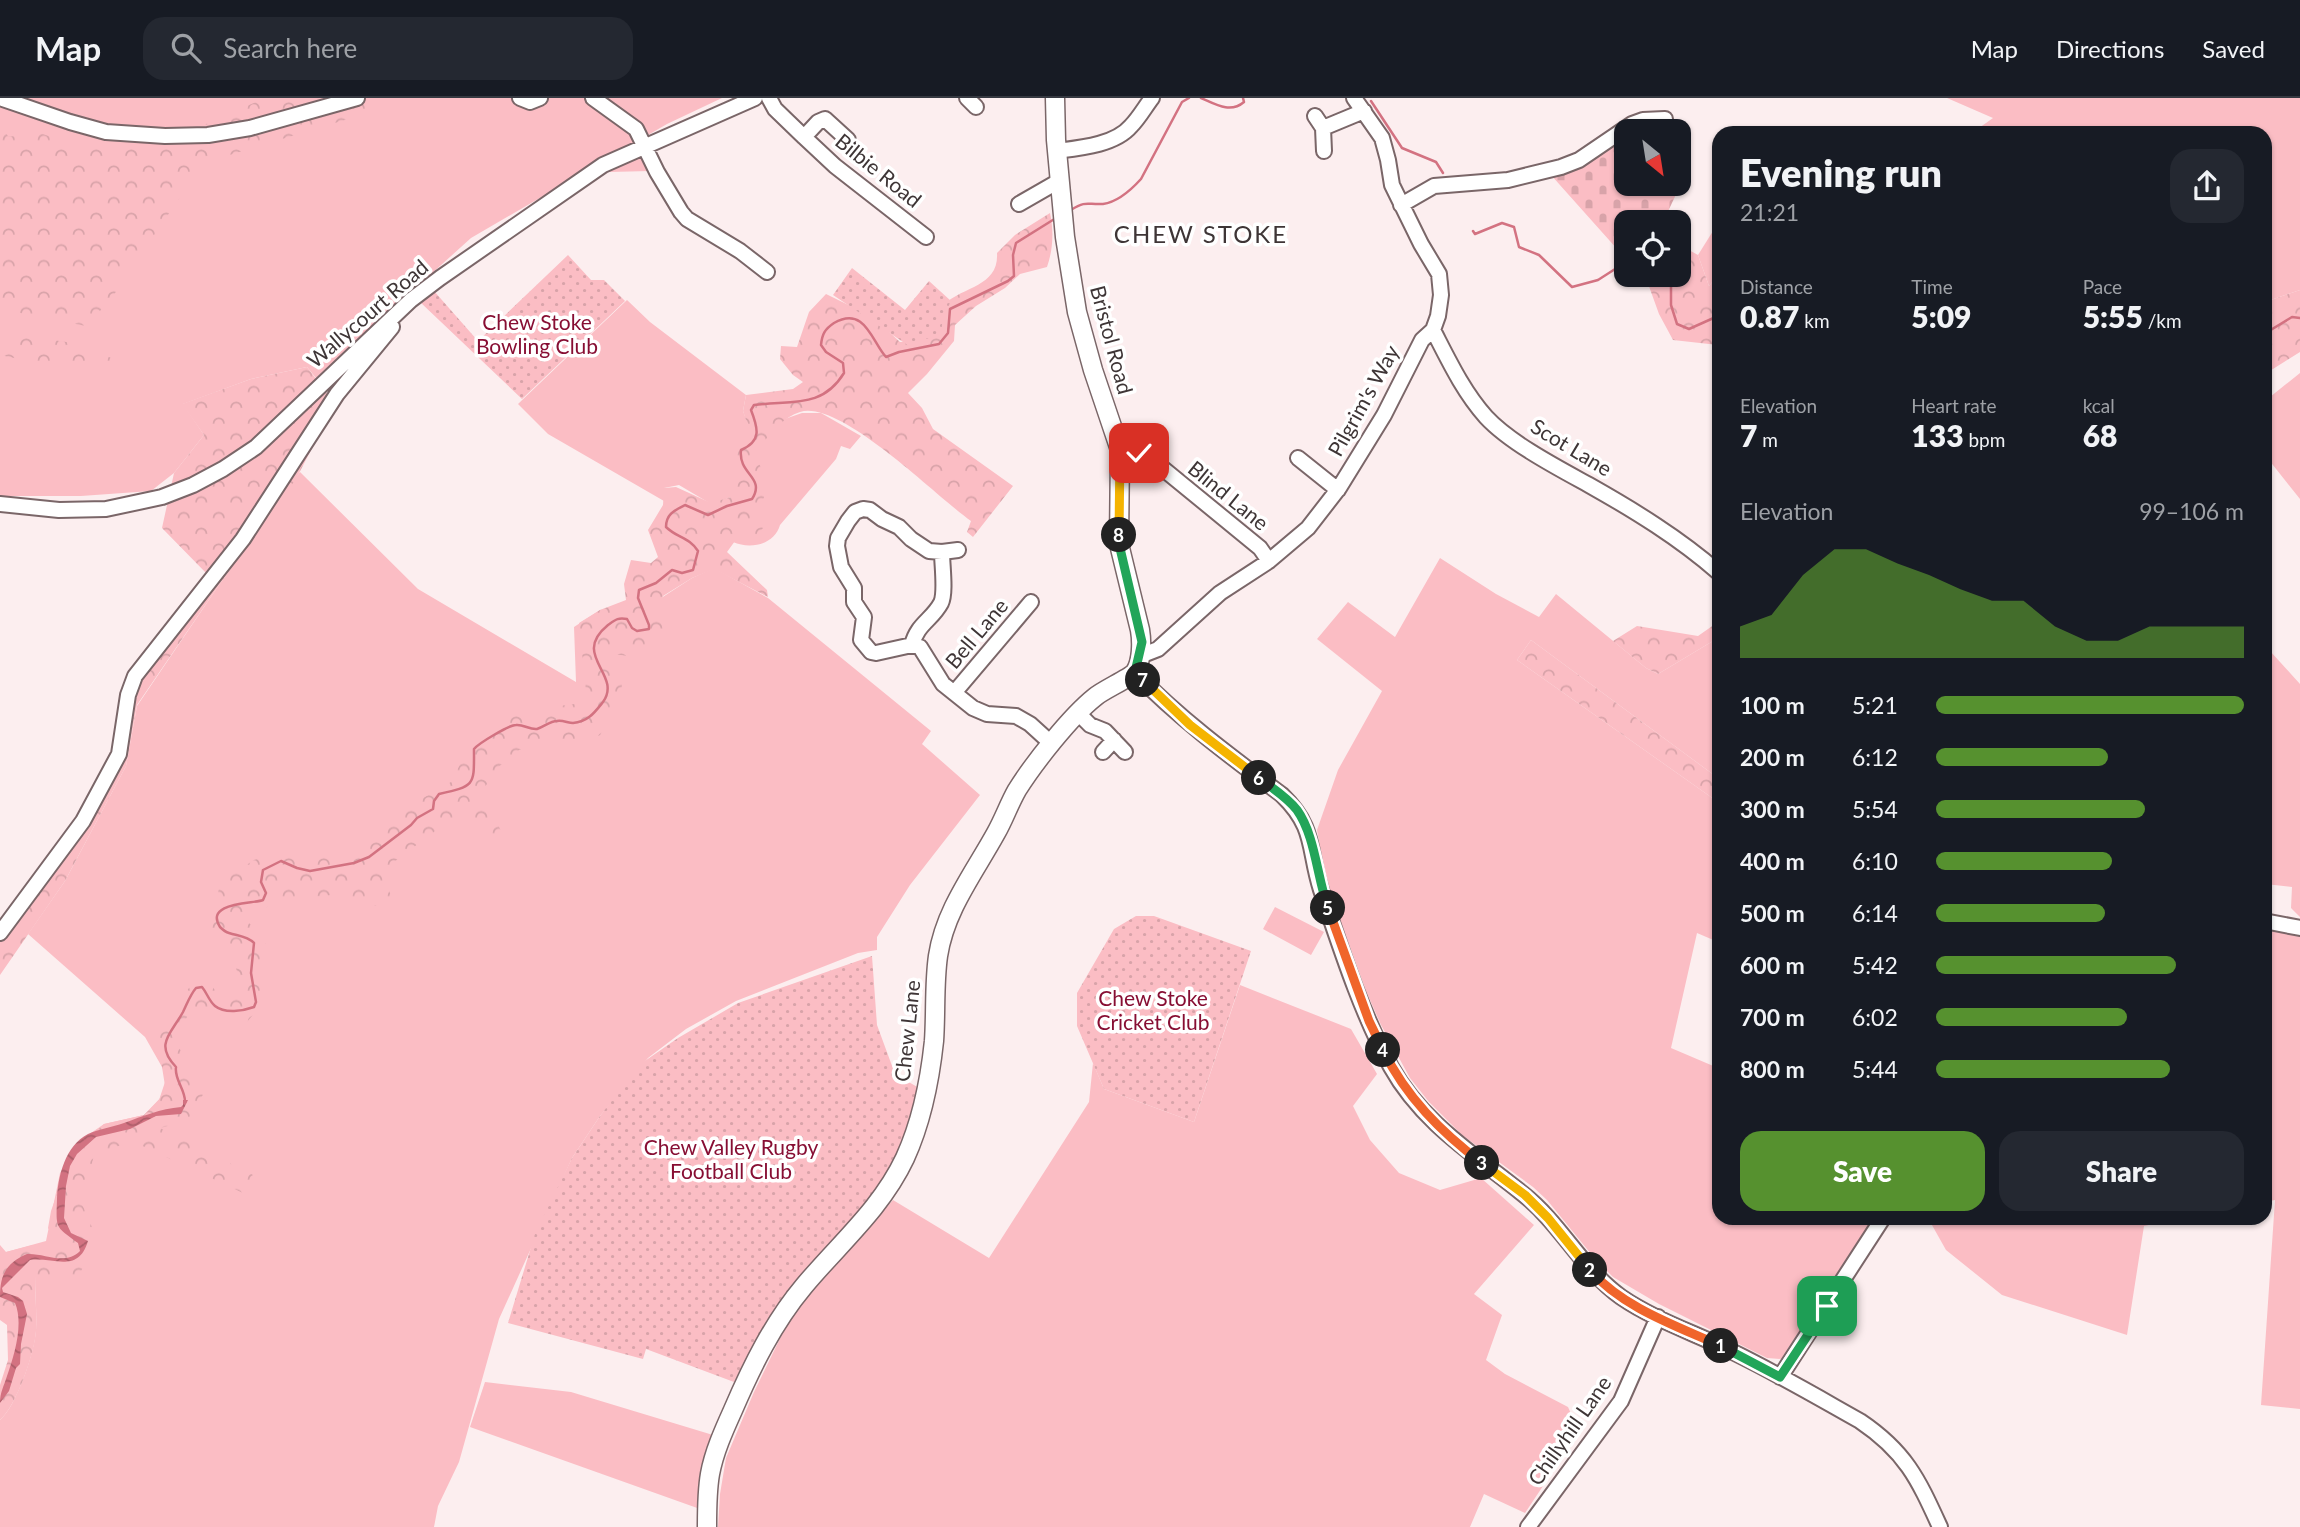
<!DOCTYPE html>
<meta charset="utf-8">
<style>
body{margin:0;font-family:Lato,sans-serif;background:#242831;color:#f1f3f6;height:100vh;display:flex;flex-direction:column;font-size:26px;white-space:nowrap}
*{box-sizing:border-box;margin:0}
p{font-size:23px;color:#9ea1a6}
.icon{flex:none;width:38px;height:38px;fill:none;stroke:currentColor;stroke-width:2;stroke-linecap:round;stroke-linejoin:round}
.map{position:relative;flex:1;overflow:hidden}
.sheet{position:absolute;left:1712px;top:28px;width:560px;height:1099px;display:flex;flex-direction:column;background:#171b24;border-radius:21px;box-shadow:0 2px 5px #0004}
.sheet>*{flex:none}
.needle{width:46px;rotate:150deg}
.buttons{position:absolute;left:1614px;top:21px;display:grid;gap:14px}
.buttons a{display:grid;place-items:center;width:77px;height:77px;border-radius:14px;background:#171b24;box-shadow:0 2px 5px #0004;font-size:35px}
.pin{position:absolute;display:grid;place-items:center;width:60px;height:60px;color:#fff;margin:-30px;border-radius:14px;box-shadow:0 4px 10px #0006}
.km{position:absolute;width:35px;height:35px;margin:-18px;border-radius:50%;background:#222;color:#fff;font-size:19px;line-height:35px;text-align:center}
.round{display:grid;place-items:center;flex:none;width:74px;height:74px;border-radius:21px;background:#242831}
.summary{display:flex;align-items:center;justify-content:space-between;height:119px;padding:0 28px}
h1{font-size:38px;font-weight:800;line-height:52px}
.figures{display:grid;grid-template-columns:repeat(3,1fr);gap:10px;height:119px;padding:7px 28px}
.figures div{display:grid;align-content:center}
.figures b{font-size:30px;font-weight:800}
.figures small{font-size:19px;font-weight:400}
.figures p{font-size:19px}
.chart{height:196px;padding:14px 28px}
.chart p{display:flex;justify-content:space-between}
.chart svg{width:100%;height:126px;margin-top:7px;fill:#56912f;opacity:.7}
.cta{display:flex;gap:14px;margin-top:auto;padding:14px 28px}
.cta a{flex:1;height:80px;border-radius:21px;background:#56912f;color:#fff;font-size:28px;font-weight:800;line-height:80px;text-align:center}
.cta a+a{background:#242831;color:#f1f3f6}
ul{padding:0 28px;list-style:none;font-size:23px}
li{display:grid;grid-template-columns:112px 84px 1fr;align-items:center;height:52px}
li i{height:18px;border-radius:9px;background:#56912f}
header{display:flex;align-items:center;gap:42px;box-sizing:border-box;height:98px;padding:0 35px;background:#171b24;border-bottom:2px solid #363941}
header strong{font-size:33px}
nav{display:flex;gap:38px;margin-inline-start:auto;font-size:24px}
.search{width:490px;height:63px;background:#242831;display:flex;align-items:center;gap:18px;box-sizing:border-box;padding:0 24px;border-radius:21px;color:#9ea1a6;font-size:26px}
.map>svg:first-child{display:block}
.grass{fill:#fbbdc4}
.forest{fill:url(#forest-crowns)}
.cemetery{fill:url(#cemetery-stones)}
.park{fill:url(#park-dots)}
.water{fill:url(#water-waves)}
.lines{fill:none;stroke-linecap:round;stroke-linejoin:round}
.stream{stroke:#d37281;stroke-width:2.5}
.minor-casing{stroke:#7a6668;stroke-width:18}
.major-casing{stroke:#7a6668;stroke-width:21}
.minor{stroke:#fff;stroke-width:14}
.major{stroke:#fff;stroke-width:18}
.split-1-casing{stroke:#fff;stroke-width:14}
.split-2-casing{stroke:#fff;stroke-width:14}
.split-3-casing{stroke:#fff;stroke-width:14}
.split-4-casing{stroke:#fff;stroke-width:14}
.split-5-casing{stroke:#fff;stroke-width:14}
.split-6-casing{stroke:#fff;stroke-width:14}
.split-7-casing{stroke:#fff;stroke-width:14}
.split-8-casing{stroke:#fff;stroke-width:14}
.split-9-casing{stroke:#fff;stroke-width:14}
.split-1{stroke:#22a559;stroke-width:9}
.split-2{stroke:#f0652b;stroke-width:9}
.split-3{stroke:#f5b400;stroke-width:9}
.split-4{stroke:#f0652b;stroke-width:9}
.split-5{stroke:#f0652b;stroke-width:9}
.split-6{stroke:#22a559;stroke-width:9}
.split-7{stroke:#f5b400;stroke-width:9}
.split-8{stroke:#22a559;stroke-width:9}
.split-9{stroke:#f5b400;stroke-width:9}
.labels{text-anchor:middle;stroke-width:7;stroke-linejoin:round;paint-order:stroke}
.street-label{font-size:21px;fill:#3e3536;stroke:#fff}
.park-label{font-size:21px;fill:#870e33;stroke:#fff}
.quarter-label{font-size:24px;letter-spacing:2px;fill:#3e3536;stroke:#fff}
</style>
<header>
<strong>Map</strong>
<div class="search"><svg class="icon" aria-label="search" viewBox="0 0 24 24"><circle cx="10" cy="10" r="6"/><path d="M15 15l6 6"/></svg>Search here</div>
<nav><a>Map</a><a>Directions</a><a>Saved</a></nav>
</header>
<div class="map">
<svg width="2300" height="1429" viewBox="0 0 2300 1429">
<defs>
<pattern id="forest-crowns" width="20" height="18" patternUnits="userSpaceOnUse" patternTransform="scale(1.75)"><rect width="20" height="18" fill="#fbbdc4"/><path d="M2 6a3 3 0 1 1 6 0M12 15a3 3 0 1 1 6 0" fill="none" stroke="#d8a3a9"/></pattern>
<pattern id="cemetery-stones" width="16" height="16" patternUnits="userSpaceOnUse" patternTransform="scale(1.75)"><rect width="16" height="16" fill="#fbbdc4"/><path d="M2 7V4a2 2 0 0 1 4 0v3zM10 15v-3a2 2 0 0 1 4 0v3z" fill="#d8a3a9"/></pattern>
<pattern id="park-dots" width="8" height="8" patternUnits="userSpaceOnUse" patternTransform="scale(1.75)"><rect width="8" height="8" fill="#fbbdc4"/><path d="M2 2h.1M6 6h.1" fill="none" stroke="#d8a3a9" stroke-width="1.8" stroke-linecap="round"/></pattern>
<pattern id="water-waves" width="16" height="10" patternUnits="userSpaceOnUse" patternTransform="scale(1.75)"><rect width="16" height="10" fill="#d37281"/><path d="M0 5q4-4 8 0t8 0" fill="none" stroke="#ad5e6a"/></pattern>
</defs>
<rect width="100%" height="100%" fill="#fceeef"/>
<path class="grass" d="M0,0H722L667,26L471,140L316,280L307,269L251,281L183,306L204,337L174,375L151,393L81,398H0Z
M1947,0H2300V192L2265,204L2264,35H1972L1993,20Z
M633,59L642,61L650,73L609,74Z
M1718,125V177L1709,188L1698,157Z
M627,202L650,224L746,297L743,313L752,337L731,399L711,406L679,387L664,390V403L548,336L518,306Z
M2300,275V401L2265,357V303Z
M802,315H821L861,338L850,351L841,348L836,361L780,427C775,446 751,452 733,444C723,440 713,433 703,427L733,410L750,359L776,324Z
M300,374L418,491L576,584L574,529L600,512L655,504L692,480L714,470L768,500L931,633L922,646L980,697L910,787L877,839V852L858,855L736,903L686,931L648,960L600,1018L572,1060L499,1221L459,1364L438,1408L434,1429H0V1322C16,1309 35,1253 36,1232C37,1214 35,1196 35,1178L6,1154L46,1143L60,1075L78,1044L104,1026L144,1017L166,994L162,969L145,939L28,836L65,783L126,668L137,608L219,487Z
M1440,460L1496,496L1539,519L1556,496L1646,570L1658,576L1718,540V680L1531,542L1517,562L1718,704V844L1697,835L1671,950L1718,970V1120H1873L1781,1261L1767,1260L1659,1206L1613,1179L1596,1162L1547,1102L1533,1089L1462,1037L1429,1004L1410,980L1381,927L1366,893L1326,783L1317,732L1338,672L1382,593L1317,541L1348,504L1395,539Z
M2270,553L2300,586V819L2291,810L2292,789L2265,786L2264,555Z
M1275,809L1324,834L1311,857L1263,831Z
M2265,830L2300,836V1311L2261,1307L2275,1102L2265,1104Z
M1240,887L1351,931L1377,976L1353,1008L1370,1042L1399,1075L1440,1092L1481,1080L1534,1127L1474,1196L1502,1217L1486,1262L1505,1276L1568,1309L1579,1334L1525,1415L1484,1396L1470,1429H718L720,1396L726,1360L754,1294L791,1218L893,1102L989,1160L1089,1004L1093,965L1104,991L1194,1024Z
M1928,1120H2182L2144,1128L2127,1237L2002,1197L1946,1152Z
M485,1284L571,1294L713,1337C702,1362 699,1384 700,1411L470,1329Z"/>
<path class="forest" d="M265,0H400L358,18L203,65L111,201L86,228L0,211V27L8,38L23,39L29,31L79,49L197,30Z
M1050,115C1054,133 1053,152 1047,169L1020,176L1005,190L976,208L955,227L954,243L927,276L908,295L922,310L933,331L1013,388L973,439L967,434L971,423C938,400 840,301 800,314C781,320 769,338 756,353C762,381 775,389 755,414L764,429L752,442L735,443L727,454L767,492L768,499L714,471L692,480L663,498L657,513L666,539L644,560L605,555L622,586L620,605L600,637L580,648L558,644L541,652H519L496,671L482,694L503,737L490,748L470,730L451,721L382,773L391,798L375,808L331,797L273,804L248,824L261,837L267,849L258,873L265,903L246,925L206,913L188,917L175,941L188,968L204,995L187,1023L160,1030L253,1077L243,1095L132,1043L94,1057L82,1106L97,1141L76,1183L35,1178C35,1196 37,1215 36,1233C35,1254 16,1309 0,1322V1287L8,1262L7,1227L0,1222V1147L6,1154L33,1147L62,1153L48,1130L51,1113L65,1073L80,1049L104,1026L144,1017L159,1002L166,981L155,947L170,912L202,875L214,891L230,905L241,895C237,866 234,857 211,838L212,815L221,784L254,762L282,753L340,758L386,732L404,711L451,684L474,639L507,615L582,605L586,593L579,525L600,512L626,502L624,486L631,462L651,465L658,459L648,432L663,407L664,390L676,389L711,405L731,399L725,391L731,374L738,372L736,353L751,337L743,313L746,297L793,291L803,284L793,277L780,261L781,248L797,249L809,214L826,196L873,219L900,244L918,243C926,232 934,215 944,206C965,188 999,188 997,155L1015,137Z
M1678,146L1698,157L1709,188L1718,177V247L1673,242L1659,216L1646,180L1643,177H1678Z
M2300,192V254L2265,276V204Z
M0,234L86,247L111,260L110,266C90,275 22,262 0,257Z
M307,269L335,306L296,381L219,487L137,607L126,668L65,783L0,877V826L78,721L115,656L125,585L132,570L207,476L162,430L174,375L204,337L182,306L251,281Z
M1718,524V540L1658,576L1646,570L1613,543L1637,528L1698,538Z
M1531,542L1718,680V704L1517,562Z"/>
<path class="cemetery" d="M1626,34V86H1678V62L1688,71L1663,124H1626V161L1551,77Z"/>
<path class="park" d="M568,157L591,182H604L625,203L522,301L420,204L434,193L478,243Z
M852,170L905,212L929,183L951,203L943,219L941,235L909,248L833,197Z
M1136,818H1154L1251,853L1194,1024L1104,991L1077,928V895L1114,831Z
M872,858L877,927L895,976L919,990L916,1028L870,1103L790,1191L767,1222L734,1284L646,1251L643,1261L508,1225L535,1136L572,1060L600,1018L639,967L678,940L738,905Z"/>
<path class="water" d="M183,1002H188L181,1016L156,1018L130,1031L96,1039L77,1056L70,1068L66,1088L64,1120L71,1135L88,1143C78,1176 54,1159 30,1162L2,1190L3,1194L18,1199L23,1203L27,1216L21,1246L20,1266L16,1270L9,1293L0,1305C0,1294 4,1288 7,1278C14,1258 24,1226 15,1205L0,1199C0,1177 6,1165 27,1156C45,1155 65,1168 80,1153L78,1145C55,1128 56,1131 57,1101C58,1078 65,1048 88,1036C99,1031 112,1029 124,1025C143,1018 160,1011 181,1009L183,1007Z"/>
<g class="lines">
<path class="stream" d="M1201,0C1215,6 1230,16 1244,4L1243,0
M1371,3L1402,50L1436,64L1443,75
M1071,112C1087,102 1087,107 1103,106C1118,104 1131,92 1141,81L1182,4L1189,0
M1473,133L1475,136L1502,125L1514,129L1519,149L1539,157L1572,189L1598,182L1626,164
M1662,177L1671,185V207L1677,226L1689,231L1718,218
M2264,236L2292,219L2300,220
M185,1005C186,992 174,982 176,969C154,946 171,936 183,914C187,906 190,897 196,890L202,889C207,895 209,903 215,908C225,916 243,913 254,909L256,904L251,875L254,845C247,838 238,838 229,835C225,834 223,832 220,829C204,804 253,806 263,802L266,795L261,784L263,772L281,763L297,770L310,773L354,765L369,759L411,727L417,720L433,711L434,703L439,696C476,688 474,687 474,651C479,645 509,627 516,627C523,626 530,632 537,631C544,629 550,623 557,623C563,622 568,625 573,625C588,624 595,614 603,604C623,576 570,558 608,527C615,522 618,519 627,521L632,530L637,533L649,531V527L638,500L639,492L656,485L672,472L682,475L693,472L698,453C689,439 677,440 666,429C666,416 675,412 685,407L708,417L727,408L752,401C766,379 738,377 741,352C762,343 758,330 751,312L754,307C791,302 822,311 844,275L843,265L826,254L821,247C822,236 825,231 834,225C865,207 872,244 886,259L899,254L939,246L948,235L950,211L1008,183L1014,178L1013,157L1016,145L1056,120"/>
<defs>
<path id="minor" d="M0,0L70,24L106,34L165,38L208,37L250,30L357,0
M520,0L530,4L540,0
M593,0L636,31L657,74L681,114L687,121L740,153L767,174
M769,0L775,11L804,39L818,24L825,21L848,42
M967,0L976,9
M1315,18L1323,30L1324,53
M1323,30L1364,13
M804,39L835,68L926,139
M1056,53C1080,50 1115,47 1131,28C1139,20 1145,9 1152,0
M1019,106L1059,83
M1401,107L1434,88L1508,82L1561,69L1579,62L1632,26L1643,22L1665,21
M1433,232C1449,263 1463,293 1486,319C1510,345 1558,370 1589,387C1635,413 1679,440 1718,474
M1120,352L1135,353L1150,360L1260,450L1269,463
M1298,360L1338,392
M0,406L59,412L106,411L162,399L193,387L223,371L256,349L411,202L440,180L603,67L755,0
M942,454L929,453L911,441L899,429L882,421L870,412L863,411L855,414L848,423L838,440L837,448L841,469L854,490V504L864,519L861,542L871,554L876,555L912,547L920,549L943,586L973,610L987,616L1016,618L1030,626L1052,646
M912,547C917,526 932,522 941,505C946,495 942,467 942,454L958,452
M1140,558L1158,551L1220,495L1269,463L1308,430L1339,390L1384,317L1422,242L1433,232L1438,218L1441,197L1439,176L1421,146L1392,87L1388,62L1382,40L1354,0
M1134,574C1180,621 1230,658 1282,697C1316,730 1308,751 1321,792C1341,851 1361,914 1391,969C1422,1025 1475,1057 1523,1096C1561,1126 1582,1171 1621,1199C1656,1223 1698,1236 1735,1255C1778,1276 1819,1300 1860,1323C1906,1354 1918,1381 1940,1429
M954,595L1031,504
M1078,615L1090,627L1105,633L1125,654
M1103,654L1114,642
M2264,823L2300,830
M0,835L83,723L119,656L128,597L135,578L243,441L337,296L392,229
M1780,1279L1883,1120
M1528,1429L1621,1303L1658,1219"/>
<path id="major" d="M707,1429C707,1412 707,1393 710,1376C714,1354 724,1332 733,1312C752,1268 773,1225 804,1188C839,1146 881,1111 905,1060C921,1025 930,981 934,943C936,915 934,886 938,858C945,812 974,775 996,735C1004,721 1009,706 1017,692C1034,665 1070,619 1095,599C1103,592 1130,580 1135,574C1142,563 1142,544 1140,532L1119,446L1120,352L1093,272L1077,214L1065,139L1056,42L1055,0"/>
</defs>
<use href="#minor" class="minor-casing"/>
<use href="#major" class="major-casing"/>
<use href="#minor" class="minor"/>
<use href="#major" class="major"/>
</g>
<g class="lines">
<defs>
<path id="split-1" d="M1721,1248L1780,1279L1827,1208"/>
<path id="split-2" d="M1590,1172C1623,1210 1677,1228 1721,1248"/>
<path id="split-3" d="M1482,1065L1525,1097L1548,1120L1590,1172"/>
<path id="split-4" d="M1383,952C1406,999 1441,1034 1482,1065"/>
<path id="split-5" d="M1328,810L1369,923L1383,952"/>
<path id="split-6" d="M1259,680C1272,690 1287,699 1297,712C1315,737 1317,779 1328,810"/>
<path id="split-7" d="M1143,582L1190,627L1259,680"/>
<path id="split-8" d="M1119,437V446L1142,544L1135,574L1143,582"/>
<path id="split-9" d="M1119,437L1120,352L1139,355"/>
</defs>
<use href="#split-1" class="split-1-casing"/>
<use href="#split-2" class="split-2-casing"/>
<use href="#split-3" class="split-3-casing"/>
<use href="#split-4" class="split-4-casing"/>
<use href="#split-5" class="split-5-casing"/>
<use href="#split-6" class="split-6-casing"/>
<use href="#split-7" class="split-7-casing"/>
<use href="#split-8" class="split-8-casing"/>
<use href="#split-9" class="split-9-casing"/>
<use href="#split-1" class="split-1"/>
<use href="#split-2" class="split-2"/>
<use href="#split-3" class="split-3"/>
<use href="#split-4" class="split-4"/>
<use href="#split-5" class="split-5"/>
<use href="#split-6" class="split-6"/>
<use href="#split-7" class="split-7"/>
<use href="#split-8" class="split-8"/>
<use href="#split-9" class="split-9"/>
</g>
<g class="labels">
<g class="street-label">
<text transform="translate(878 73) rotate(39)" y="7">Bilbie Road</text>
<text transform="translate(368 216) rotate(-41)" y="7">Wallycourt Road</text>
<text transform="translate(1111 242) rotate(75)" y="7">Bristol Road</text>
<text transform="translate(1364 303) rotate(-61)" y="7">Pilgrim's Way</text>
<text transform="translate(1571 350) rotate(31)" y="7">Scot Lane</text>
<text transform="translate(1228 398) rotate(39)" y="7">Blind Lane</text>
<text transform="translate(977 536) rotate(-50)" y="7">Bell Lane</text>
<text transform="translate(908 933) rotate(-84)" y="7">Chew Lane</text>
<text transform="translate(1570 1333) rotate(-55)" y="7">Chillyhill Lane</text>
</g>
<g class="park-label">
<text x="537" y="232">Chew Stoke<tspan x="537" dy="24">Bowling Club</tspan></text>
<text x="1153" y="908">Chew Stoke<tspan x="1153" dy="24">Cricket Club</tspan></text>
<text x="731" y="1057">Chew Valley Rugby<tspan x="731" dy="24">Football Club</tspan></text>
</g>
<g class="quarter-label">
<text x="1201" y="145">CHEW STOKE</text>
</g>
</g>
</svg>
<div class="buttons">
<a><svg class="needle" viewBox="-14 -14 28 28"><path d="M0-13l5 13h-10z" fill="#e53935"/><path d="M0 13l5-13h-10z" fill="#9ea1a6"/></svg></a>
<a><svg class="icon" aria-label="locate" viewBox="0 0 24 24"><circle cx="12" cy="12" r="6"/><path d="M12 2v4M12 18v4M2 12h4M18 12h4"/></svg></a>
</div>
<div class="pin" style="left:1827px;top:1208px;background:#1e9e55"><svg class="icon" aria-label="arrive" viewBox="0 0 24 24"><path d="M6 21V4h12l-3 4 3 4H6"/></svg></div>
<div class="pin" style="left:1139px;top:355px;background:#d93025"><svg class="icon" aria-label="check" viewBox="0 0 24 24"><path d="M5 12l5 5 9-10"/></svg></div>
<b class="km" style="left:1721px;top:1248px">1</b>
<b class="km" style="left:1590px;top:1172px">2</b>
<b class="km" style="left:1482px;top:1065px">3</b>
<b class="km" style="left:1383px;top:952px">4</b>
<b class="km" style="left:1328px;top:810px">5</b>
<b class="km" style="left:1259px;top:680px">6</b>
<b class="km" style="left:1143px;top:582px">7</b>
<b class="km" style="left:1119px;top:437px">8</b>
<section class="sheet">
<div class="summary"><div><h1>Evening run</h1><p>21:21</p></div><a class="round"><svg class="icon" aria-label="share" viewBox="0 0 24 24"><path d="M12 15V3M7 8l5-5 5 5M5 13v7h14v-7"/></svg></a></div>
<div class="figures">
<div><p>Distance</p><b>0.87<small> km</small></b></div>
<div><p>Time</p><b>5:09</b></div>
<div><p>Pace</p><b>5:55<small> /km</small></b></div>
</div>
<div class="figures">
<div><p>Elevation</p><b>7<small> m</small></b></div>
<div><p>Heart rate</p><b>133<small> bpm</small></b></div>
<div><p>kcal</p><b>68</b></div>
</div>
<div class="chart"><p><span>Elevation</span>99–106 m</p>
<svg viewBox="0 0 160 44" preserveAspectRatio="none"><path d="M0 44V33L10 29L20 15L30 6L40 6L50 11L60 15L70 20L80 24L90 24L100 33L110 38L120 38L130 33L140 33L150 33L160 33V44z"/></svg>
</div>
<ul>
<li><b>100 m</b>5:21<i style="width:100%"></i></li>
<li><b>200 m</b>6:12<i style="width:56%"></i></li>
<li><b>300 m</b>5:54<i style="width:68%"></i></li>
<li><b>400 m</b>6:10<i style="width:57%"></i></li>
<li><b>500 m</b>6:14<i style="width:55%"></i></li>
<li><b>600 m</b>5:42<i style="width:78%"></i></li>
<li><b>700 m</b>6:02<i style="width:62%"></i></li>
<li><b>800 m</b>5:44<i style="width:76%"></i></li>
</ul>
<div class="cta"><a>Save</a><a>Share</a></div>
</section>
</div>
